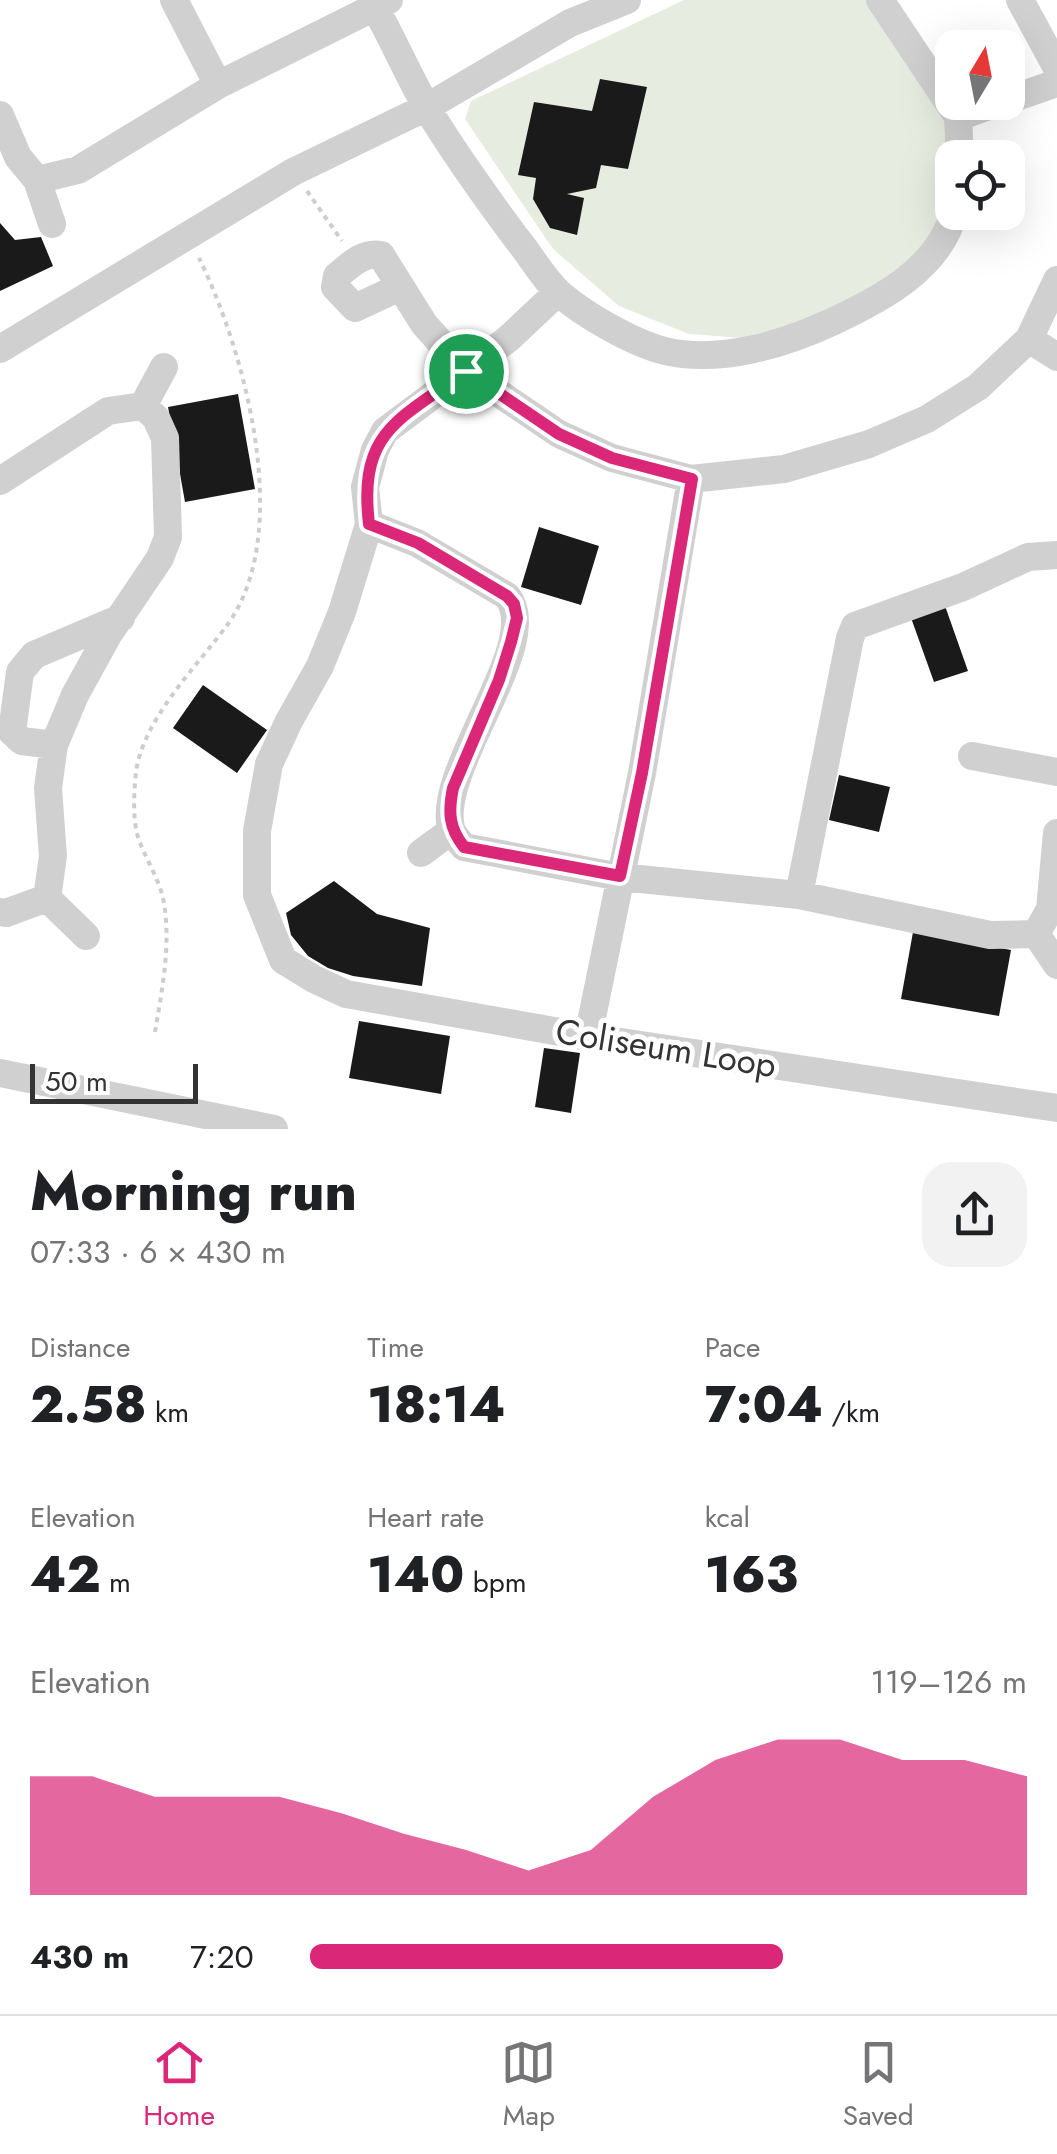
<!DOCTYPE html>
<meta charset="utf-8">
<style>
body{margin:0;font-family:Jost,sans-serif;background:#f2f2f2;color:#202124;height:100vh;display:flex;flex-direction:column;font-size:38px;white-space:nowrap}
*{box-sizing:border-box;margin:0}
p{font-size:32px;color:#757577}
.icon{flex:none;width:55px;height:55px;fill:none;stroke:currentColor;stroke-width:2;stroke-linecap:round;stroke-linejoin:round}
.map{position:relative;height:1129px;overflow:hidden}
.side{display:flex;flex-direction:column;background:#fff;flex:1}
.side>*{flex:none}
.needle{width:65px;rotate:10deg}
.buttons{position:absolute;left:935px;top:30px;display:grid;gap:20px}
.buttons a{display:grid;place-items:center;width:90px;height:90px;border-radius:20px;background:#fff;box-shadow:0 10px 40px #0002;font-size:50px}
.scale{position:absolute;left:30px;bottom:25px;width:168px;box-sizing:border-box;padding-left:10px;border:5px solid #333;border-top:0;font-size:28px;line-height:35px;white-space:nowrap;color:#333;-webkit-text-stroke:8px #fff;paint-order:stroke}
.pin{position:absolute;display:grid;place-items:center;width:85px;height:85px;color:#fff;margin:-42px;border:5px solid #fff;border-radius:50%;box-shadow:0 2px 10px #0007}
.round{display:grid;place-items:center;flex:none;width:105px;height:105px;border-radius:30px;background:#f2f2f2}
.head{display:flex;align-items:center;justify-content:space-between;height:170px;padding:0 30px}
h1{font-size:55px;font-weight:800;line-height:75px}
.metrics{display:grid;grid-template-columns:repeat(3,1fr);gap:15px;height:170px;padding:10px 30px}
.metrics div{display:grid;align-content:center}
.metrics b{font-size:50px;font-weight:800}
.metrics small{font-size:28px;font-weight:400}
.metrics p{font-size:28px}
.chart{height:280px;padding:20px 30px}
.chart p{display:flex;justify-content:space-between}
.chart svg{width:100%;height:180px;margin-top:10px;fill:#db2777;opacity:.7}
ul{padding:0 30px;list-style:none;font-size:32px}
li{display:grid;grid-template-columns:160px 120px 1fr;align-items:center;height:75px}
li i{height:25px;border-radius:12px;background:#db2777}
.tabs{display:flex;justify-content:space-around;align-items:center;height:140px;border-top:2px solid #e0e0e0;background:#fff;font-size:28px;color:#757577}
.tabs a{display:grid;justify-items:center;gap:5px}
.tabs .active{color:#db2777}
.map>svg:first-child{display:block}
.green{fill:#e6ecdf}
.building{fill:#1a1a1a}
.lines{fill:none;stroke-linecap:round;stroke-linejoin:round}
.path{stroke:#cdcdcd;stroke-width:4;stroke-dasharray:5 5;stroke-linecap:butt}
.minor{stroke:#d0d0d0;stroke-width:28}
.route-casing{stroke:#fff;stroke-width:20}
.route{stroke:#db2777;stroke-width:12}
.labels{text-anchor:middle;stroke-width:10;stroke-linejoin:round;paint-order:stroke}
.street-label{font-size:35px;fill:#333;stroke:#fff}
</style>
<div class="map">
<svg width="1057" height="1129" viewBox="0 0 1057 1129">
<rect width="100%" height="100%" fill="#fff"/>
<path class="green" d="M684,0H870L952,119V188L942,224L881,291L827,317L743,338L689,334L619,306L553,249L465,119L471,101Z"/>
<path class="building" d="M600,79L647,87L628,169L601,165L596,188L567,194L584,198L577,235L550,228L533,199L536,178L518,175L534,102L592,111Z
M0,223L15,240L41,237L53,266L0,291Z
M238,394L255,489L185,502L168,407Z
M539,527L599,546L581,605L521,587Z
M944,603L968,671L934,682L910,615Z
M203,685L267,730L237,773L173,728Z
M839,775L890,787L879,832L829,820Z
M334,881L377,914L430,928L422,986L353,976L328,968L308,956L291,935L286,913Z
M913,932L1011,950L999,1016L901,999Z
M359,1021L450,1036L441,1094L349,1078Z
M544,1048L580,1053L571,1113L535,1107Z"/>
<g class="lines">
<path class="path" d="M307,191L342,241
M155,1032C162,990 171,946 164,903C160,880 147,862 139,840C132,821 134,791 136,772C143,719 198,665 228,624C294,531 245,352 199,258"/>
<path class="minor" d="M174,0L218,85
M371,0C391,35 407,73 427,108C454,153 485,196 517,239C531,256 543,278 559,293C584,315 633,343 665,351C720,364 785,344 834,321C881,299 940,268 954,212
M880,0L958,117L960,158
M1020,0L1057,68
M1008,100L1057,83
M0,115L18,157L37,180L52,224
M958,117L1000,102
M37,180L78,170L218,85L389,0
M400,287L355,308L335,287L337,276C350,265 363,252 381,255L424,324L466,371L559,434L612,458L691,479L784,469L869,444L927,419L978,387L1029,339L1057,280
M558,292L508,339L385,431L375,450L365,487L369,524L342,612L320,666L289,721L269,764L257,831V895L283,960L314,979L346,994L588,1037L1057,1108
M1029,339L1057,357
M0,349L293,172L427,107L570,23L627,0
M143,406L164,367
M0,481L108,411L143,406
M369,524L417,543L507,596C545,642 436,768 451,828C453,835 459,841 464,847L620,877L799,895L990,935L1036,934
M54,745L22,741L12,732L20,672L34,655L121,618
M972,756L1057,772
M421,853L451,831
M799,895L850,638L855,626L963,587L1028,557L1057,555
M47,898L53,856L48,788L54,745L75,695L108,635L160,558L168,537L165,438L156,418L143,406
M47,898L86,936
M0,912L6,913L47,898
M1036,934L1050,909L1057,833
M1036,934L1057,965
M588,1037L642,773L691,479
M0,1073L274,1129"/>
</g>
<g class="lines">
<defs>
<path id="route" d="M466,371L559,434L612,458L692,479L642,773L620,876L464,847C449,828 448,812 453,788L499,680L511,642L517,618L514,604L507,596L418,543L369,524C358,430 400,420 466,371Z"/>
</defs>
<use href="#route" class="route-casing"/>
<use href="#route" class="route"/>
</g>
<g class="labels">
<g class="street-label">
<text transform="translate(666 1048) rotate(9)" y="12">Coliseum Loop</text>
</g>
</g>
</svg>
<div class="buttons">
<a><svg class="needle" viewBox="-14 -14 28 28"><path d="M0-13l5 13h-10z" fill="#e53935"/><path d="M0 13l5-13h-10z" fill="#757577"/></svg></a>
<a><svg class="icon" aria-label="locate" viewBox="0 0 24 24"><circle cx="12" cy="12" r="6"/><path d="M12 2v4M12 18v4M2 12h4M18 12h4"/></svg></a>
</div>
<div class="scale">50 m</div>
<div class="pin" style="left:466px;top:371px;background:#1e9e55"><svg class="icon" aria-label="arrive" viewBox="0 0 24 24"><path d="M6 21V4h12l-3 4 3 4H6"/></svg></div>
</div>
<section class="side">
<div class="head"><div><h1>Morning run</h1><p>07:33 · 6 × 430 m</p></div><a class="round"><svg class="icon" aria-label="share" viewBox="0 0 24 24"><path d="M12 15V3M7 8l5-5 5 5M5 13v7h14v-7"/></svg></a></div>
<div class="metrics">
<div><p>Distance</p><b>2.58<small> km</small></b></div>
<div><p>Time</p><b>18:14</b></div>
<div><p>Pace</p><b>7:04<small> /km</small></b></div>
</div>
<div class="metrics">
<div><p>Elevation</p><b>42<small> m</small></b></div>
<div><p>Heart rate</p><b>140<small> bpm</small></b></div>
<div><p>kcal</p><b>163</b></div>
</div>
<div class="chart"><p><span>Elevation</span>119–126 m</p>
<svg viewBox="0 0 160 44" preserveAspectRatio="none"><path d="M0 44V15L10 15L20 20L30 20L40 20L50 24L60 29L70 33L80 38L90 33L100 20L110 11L120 6L130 6L140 11L150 11L160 15V44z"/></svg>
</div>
<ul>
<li><b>430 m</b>7:20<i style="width:66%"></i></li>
</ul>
</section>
<nav class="tabs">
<a class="active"><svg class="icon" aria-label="home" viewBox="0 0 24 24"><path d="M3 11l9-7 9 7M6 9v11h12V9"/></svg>Home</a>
<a><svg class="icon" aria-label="map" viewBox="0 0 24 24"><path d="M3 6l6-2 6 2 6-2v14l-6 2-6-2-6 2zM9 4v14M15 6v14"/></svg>Map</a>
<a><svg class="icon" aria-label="saved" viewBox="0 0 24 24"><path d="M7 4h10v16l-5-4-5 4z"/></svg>Saved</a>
</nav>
